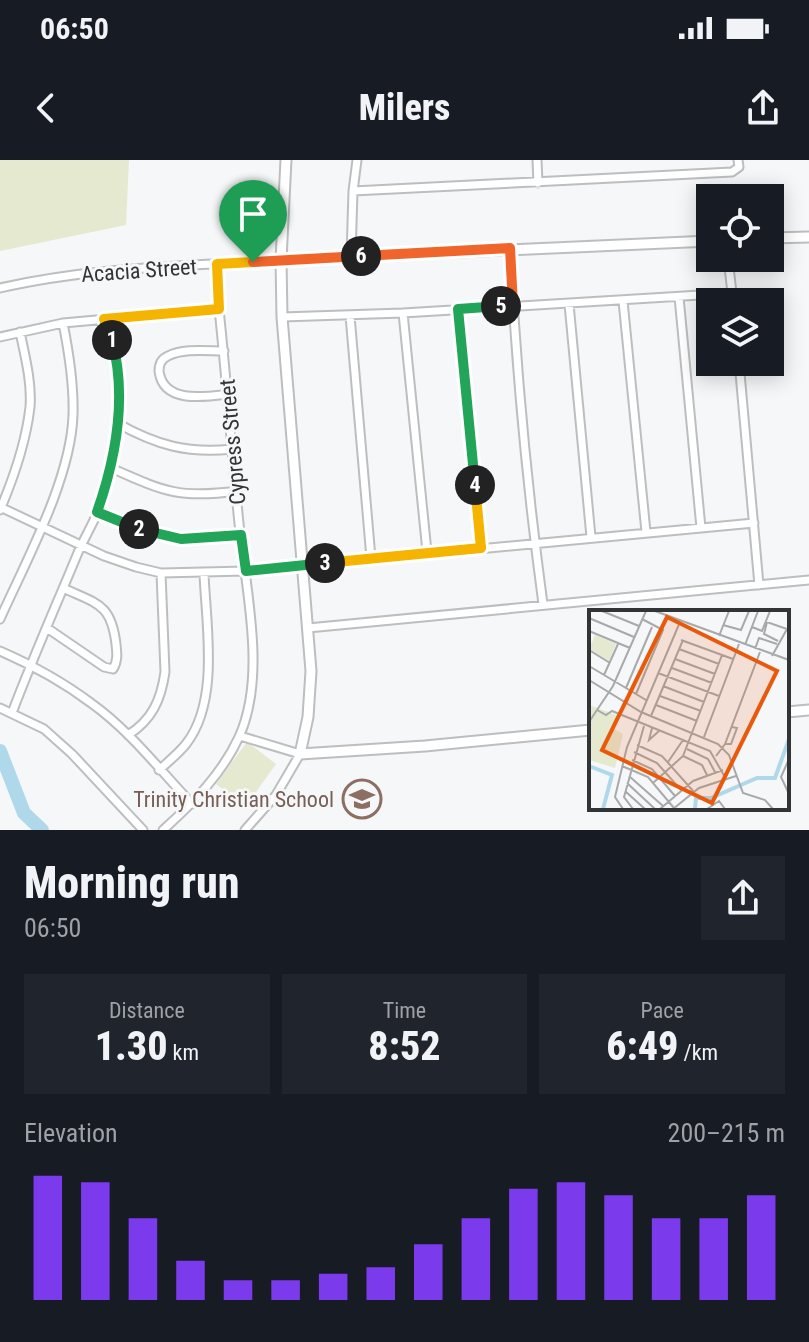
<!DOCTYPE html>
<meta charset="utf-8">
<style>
body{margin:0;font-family:"Roboto Condensed",sans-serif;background:#20242c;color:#f1f3f6;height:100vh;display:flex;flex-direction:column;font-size:30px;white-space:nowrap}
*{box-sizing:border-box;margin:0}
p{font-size:26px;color:#9ea1a6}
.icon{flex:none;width:44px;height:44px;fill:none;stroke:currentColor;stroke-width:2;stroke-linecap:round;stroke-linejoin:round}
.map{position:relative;height:670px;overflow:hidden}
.drawer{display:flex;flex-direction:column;background:#171b24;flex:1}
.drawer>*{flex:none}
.fabs{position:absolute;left:696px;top:24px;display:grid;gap:16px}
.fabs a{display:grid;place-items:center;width:88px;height:88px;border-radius:0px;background:#171b24;box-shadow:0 4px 20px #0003;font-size:40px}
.pin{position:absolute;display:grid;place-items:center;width:68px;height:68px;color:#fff;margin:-82px -34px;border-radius:50% 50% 50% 0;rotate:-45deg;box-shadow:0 0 8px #0007}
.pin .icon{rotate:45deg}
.km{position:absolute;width:40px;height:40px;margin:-20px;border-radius:50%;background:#222;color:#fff;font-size:22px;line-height:40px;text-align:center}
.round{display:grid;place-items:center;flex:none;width:84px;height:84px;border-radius:0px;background:#20242c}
.overview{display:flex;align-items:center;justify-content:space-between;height:136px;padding:0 24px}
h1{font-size:44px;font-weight:800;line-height:60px}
.figures{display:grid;grid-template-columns:repeat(3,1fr);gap:12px;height:136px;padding:8px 24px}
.figures div{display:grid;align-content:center;border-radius:0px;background:#20242c;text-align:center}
.figures b{font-size:40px;font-weight:800}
.figures small{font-size:22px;font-weight:400}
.figures p{font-size:22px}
.chart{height:224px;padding:16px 24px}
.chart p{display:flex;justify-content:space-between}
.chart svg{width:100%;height:144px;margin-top:8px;stroke:#7c3aed;stroke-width:6}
.status{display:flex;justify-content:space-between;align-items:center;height:56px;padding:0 40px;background:#171b24;direction:ltr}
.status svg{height:22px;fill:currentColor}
header{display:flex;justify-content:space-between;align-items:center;height:104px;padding:0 24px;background:#171b24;font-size:36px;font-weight:800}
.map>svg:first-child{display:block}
.green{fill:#e5e9d0}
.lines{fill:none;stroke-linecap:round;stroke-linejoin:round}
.river{stroke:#afd9eb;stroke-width:14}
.minor-casing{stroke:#bcbebf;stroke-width:11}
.tertiary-casing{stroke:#bcbebf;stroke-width:13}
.minor{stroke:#fff;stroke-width:7}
.tertiary{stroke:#fff;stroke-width:9}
.split-1-casing{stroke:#fff;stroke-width:16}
.split-2-casing{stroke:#fff;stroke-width:16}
.split-3-casing{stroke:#fff;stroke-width:16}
.split-4-casing{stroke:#fff;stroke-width:16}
.split-5-casing{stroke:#fff;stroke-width:16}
.split-6-casing{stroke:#fff;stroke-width:16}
.split-7-casing{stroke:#fff;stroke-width:16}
.split-1{stroke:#f5b400;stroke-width:10}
.split-2{stroke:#22a559;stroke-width:10}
.split-3{stroke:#22a559;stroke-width:10}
.split-4{stroke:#f5b400;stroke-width:10}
.split-5{stroke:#22a559;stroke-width:10}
.split-6{stroke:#f0652b;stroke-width:10}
.split-7{stroke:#f0652b;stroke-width:10}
.labels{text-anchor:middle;stroke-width:6;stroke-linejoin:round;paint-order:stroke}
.street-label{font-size:22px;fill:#333435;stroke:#f5f7f8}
.education-label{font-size:22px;fill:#785e54;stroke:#f5f7f8;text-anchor:end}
.inset-river{fill:none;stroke:#afd9eb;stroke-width:4}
.inset-road{fill:none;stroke:#a7a9aa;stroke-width:2}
.view{fill:#e8590c;fill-opacity:0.15;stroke:#e8590c;stroke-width:4}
.inset-edge{fill:none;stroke:#333435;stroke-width:4}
</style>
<div class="status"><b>06:50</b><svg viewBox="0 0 49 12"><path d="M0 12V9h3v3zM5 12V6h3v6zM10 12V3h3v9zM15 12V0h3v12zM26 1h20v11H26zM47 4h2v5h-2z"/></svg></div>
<header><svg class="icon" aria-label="back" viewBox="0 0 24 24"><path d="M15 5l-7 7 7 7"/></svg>Milers<svg class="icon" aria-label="share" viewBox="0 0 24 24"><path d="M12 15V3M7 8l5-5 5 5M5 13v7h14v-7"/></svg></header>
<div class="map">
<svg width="809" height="670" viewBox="0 0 809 670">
<rect width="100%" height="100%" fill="#f5f7f8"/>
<path class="green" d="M0,0H129L126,65L0,91Z
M247,582L276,604L246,646L216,624Z"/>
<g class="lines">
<path class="river" d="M0,591L24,653L42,670"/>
<defs>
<path id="minor" d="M537,0L538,23
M353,31L732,12L739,7L738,0
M510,88C516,207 527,326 543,444
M351,97L353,31L357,0
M728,98L733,142
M0,128C92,107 186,106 281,100
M679,137L701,368
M623,141L646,372
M569,144L591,377
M458,149L481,388
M403,153L427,392
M350,156L371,398
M282,157L403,153L733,133
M0,177L63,163L219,149
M224,191C207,191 183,188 168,196C161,199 159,204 159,211C163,244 205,237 228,234
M739,202L759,425
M117,263C156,285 188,294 232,289
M111,308C163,331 178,339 237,331
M0,347L104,396L136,407L161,413L246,411L754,363
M0,350C14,317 26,283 30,247C32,223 25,196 20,172
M97,352C153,374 179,384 241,375
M0,459C26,401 71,319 73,255C74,224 69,193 63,163
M47,468L104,507L113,509C118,501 117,493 116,484C111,443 97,444 63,428
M308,468L809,420
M0,491C32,505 63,522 91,543C129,570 160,610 192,644
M0,548L44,569L72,594L143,670
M12,553C32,500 55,448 77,395C83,380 92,366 98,351C122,291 127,219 104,159
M128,575C152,560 161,540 165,512L161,413
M240,576L300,594L276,635L245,670
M159,610C169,601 179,593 186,584C220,541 206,464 204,414
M163,670C193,643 222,614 239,577C266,518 247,435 240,373C232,298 227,224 219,149L217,104"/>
<path id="tertiary" d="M286,0L281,100L282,157L311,511L308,557L300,594L425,586L591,570
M770,78L809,77
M281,100L710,81
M787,552L809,550"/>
</defs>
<use href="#minor" class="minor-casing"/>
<use href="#tertiary" class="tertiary-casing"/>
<use href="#minor" class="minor"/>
<use href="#tertiary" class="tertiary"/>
</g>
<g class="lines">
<defs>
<path id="split-1" d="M112,180L104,159L219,149L217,104L253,102"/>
<path id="split-2" d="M112,180C127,236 116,298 97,352L139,369"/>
<path id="split-3" d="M139,369L181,379L241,375L246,411L325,403"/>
<path id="split-4" d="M325,403L481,388L475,325"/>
<path id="split-5" d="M475,325L458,149L501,146"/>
<path id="split-6" d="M361,96L510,88L513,146H501"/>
<path id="split-7" d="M253,102L361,96"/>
</defs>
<use href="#split-1" class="split-1-casing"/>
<use href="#split-2" class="split-2-casing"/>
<use href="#split-3" class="split-3-casing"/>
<use href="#split-4" class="split-4-casing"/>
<use href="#split-5" class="split-5-casing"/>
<use href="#split-6" class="split-6-casing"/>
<use href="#split-7" class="split-7-casing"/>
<use href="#split-1" class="split-1"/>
<use href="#split-2" class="split-2"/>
<use href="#split-3" class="split-3"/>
<use href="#split-4" class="split-4"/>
<use href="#split-5" class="split-5"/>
<use href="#split-6" class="split-6"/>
<use href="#split-7" class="split-7"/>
</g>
<defs>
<symbol id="school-ring" viewBox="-11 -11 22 22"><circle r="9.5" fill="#f5f7f8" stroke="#8d6e63" stroke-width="1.5"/><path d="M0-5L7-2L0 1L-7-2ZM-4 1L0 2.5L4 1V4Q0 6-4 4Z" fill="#8d6e63"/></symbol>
</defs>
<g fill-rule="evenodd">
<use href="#school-ring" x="340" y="617" width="44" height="44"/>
</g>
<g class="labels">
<g class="street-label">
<text transform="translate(139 110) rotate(-4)" y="8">Acacia Street</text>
<text transform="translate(232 282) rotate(-95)" y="8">Cypress Street</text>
</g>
<g class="education-label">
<text x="334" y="647">Trinity Christian School</text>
</g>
</g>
<g transform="translate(589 450)">
<rect width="200" height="200" fill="#f5f7f8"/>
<path d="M6,25L27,34L20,51L0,39ZM0,95L30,106L23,118L34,124L26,158L0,150Z" fill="#e5e9d0"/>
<path class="inset-river" d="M0,156L23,165L14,199M106,199L107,188H122L168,168H186L200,129"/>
<path class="inset-road" d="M13,1L50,16M66,1L200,50M0,8L45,27M134,15L152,20L160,1M163,17L173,21L181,1M0,21L41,38M130,26L140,1M92,30L144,49M156,35L169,1M90,39L130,54M166,39L170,28L188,34M0,40L21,53M183,46L198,19L178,12L175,24L189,31M86,49L126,64M0,56L57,90M83,58L123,73M69,63L130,86M15,65L29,34M0,70L52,102L129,134L140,145L154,183L176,190L184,199M74,76L115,92M37,78L63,17M47,84L74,20L53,9M71,86L112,101M67,95L108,111M8,100L17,105L23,101L121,141L137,169M62,106L94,30M0,112L24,76L57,1M63,118L60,130L70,121M115,127L150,34M136,134H142L148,118L143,117M48,135L73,146L105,182M98,139L119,149L126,162M45,142L68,153L92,180M94,146L113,155L118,165M127,146L136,134L171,42M200,149L192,167L200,184M43,150L63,159L86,186M79,152L94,130M33,156L59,167L85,198M40,166L74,196M38,173L66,199M64,173L94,146L133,45M36,181L56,199M34,199L26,187L38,137L91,12M44,199L35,187L55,116M71,199L104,171L134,160M84,199L110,178L147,166M118,199L130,191L136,199"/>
<path class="view" d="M78,7L188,61L123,193L13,140Z"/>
<rect width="200" height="200" class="inset-edge"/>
</g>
</svg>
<div class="fabs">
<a><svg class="icon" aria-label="locate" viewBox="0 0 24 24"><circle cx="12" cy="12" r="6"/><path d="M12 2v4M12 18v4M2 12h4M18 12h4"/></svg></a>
<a><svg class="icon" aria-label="layers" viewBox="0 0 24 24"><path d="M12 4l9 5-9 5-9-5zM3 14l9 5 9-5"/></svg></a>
</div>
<div class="pin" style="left:253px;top:102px;background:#1e9e55"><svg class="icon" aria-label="arrive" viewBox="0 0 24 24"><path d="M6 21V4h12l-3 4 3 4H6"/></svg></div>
<b class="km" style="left:112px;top:180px">1</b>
<b class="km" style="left:139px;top:369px">2</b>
<b class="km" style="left:325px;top:403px">3</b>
<b class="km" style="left:475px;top:325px">4</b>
<b class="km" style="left:501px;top:146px">5</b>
<b class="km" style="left:361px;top:96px">6</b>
</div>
<section class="drawer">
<div class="overview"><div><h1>Morning run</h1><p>06:50</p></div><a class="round"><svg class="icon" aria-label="share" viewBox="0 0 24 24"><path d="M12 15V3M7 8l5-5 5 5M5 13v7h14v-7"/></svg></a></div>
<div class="figures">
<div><p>Distance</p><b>1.30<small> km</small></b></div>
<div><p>Time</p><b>8:52</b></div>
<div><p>Pace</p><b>6:49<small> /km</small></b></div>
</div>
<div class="chart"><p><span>Elevation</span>200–215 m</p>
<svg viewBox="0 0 160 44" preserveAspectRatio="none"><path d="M5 44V6M15 44V8M25 44V19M35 44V32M45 44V38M55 44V38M65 44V36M75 44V34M85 44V27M95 44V19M105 44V10M115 44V8M125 44V12M135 44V19M145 44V19M155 44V12"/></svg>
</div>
</section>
